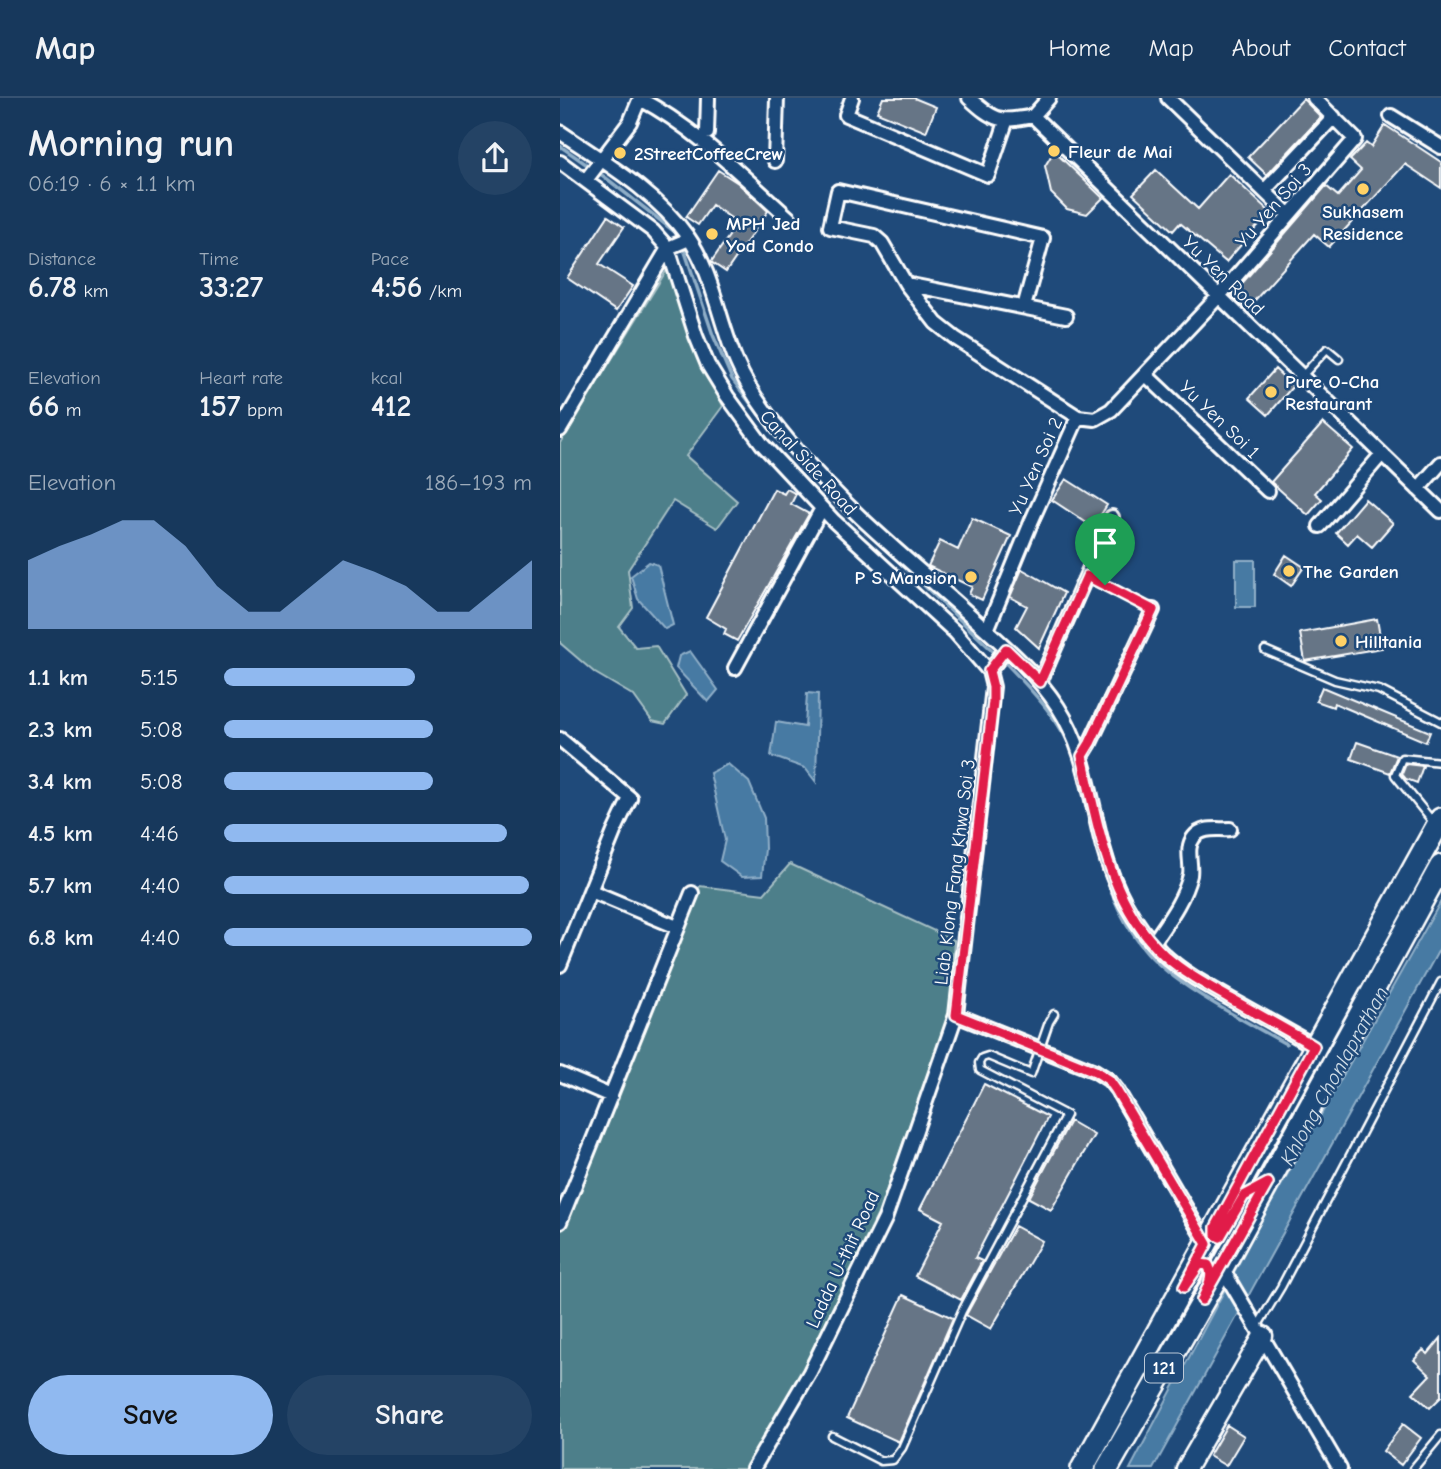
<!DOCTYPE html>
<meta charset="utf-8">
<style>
body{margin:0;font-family:"Comic Neue",sans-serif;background:#244365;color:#f1f3f6;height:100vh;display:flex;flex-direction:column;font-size:26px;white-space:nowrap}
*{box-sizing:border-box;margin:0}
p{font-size:23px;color:#9eacbb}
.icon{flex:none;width:38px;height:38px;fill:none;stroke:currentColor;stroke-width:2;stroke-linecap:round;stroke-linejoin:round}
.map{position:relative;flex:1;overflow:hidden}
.details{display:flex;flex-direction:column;background:#17385c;width:560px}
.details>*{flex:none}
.pin{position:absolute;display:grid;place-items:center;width:60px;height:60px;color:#fff;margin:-72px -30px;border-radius:50% 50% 50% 0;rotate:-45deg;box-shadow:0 0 7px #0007}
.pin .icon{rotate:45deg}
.round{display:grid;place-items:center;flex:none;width:74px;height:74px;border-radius:37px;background:#244365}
.headline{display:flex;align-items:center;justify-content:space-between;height:119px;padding:0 28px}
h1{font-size:38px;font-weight:700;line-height:52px}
.metrics{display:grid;grid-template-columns:repeat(3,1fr);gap:10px;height:119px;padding:7px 28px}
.metrics div{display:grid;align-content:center}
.metrics b{font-size:30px;font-weight:700}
.metrics small{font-size:19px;font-weight:400}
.metrics p{font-size:19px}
.chart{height:196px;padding:14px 28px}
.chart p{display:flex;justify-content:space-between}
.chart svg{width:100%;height:126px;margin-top:7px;fill:#90b9f0;opacity:.7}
.action{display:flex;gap:14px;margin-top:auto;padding:14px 28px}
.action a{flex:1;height:80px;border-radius:42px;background:#90b9f0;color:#111;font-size:28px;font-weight:700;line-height:80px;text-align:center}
.action a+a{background:#244365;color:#f1f3f6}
ul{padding:0 28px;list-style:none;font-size:23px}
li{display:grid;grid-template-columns:112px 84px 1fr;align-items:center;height:52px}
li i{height:18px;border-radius:9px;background:#90b9f0}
header{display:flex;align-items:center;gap:42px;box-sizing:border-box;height:98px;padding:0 35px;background:#17385c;border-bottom:2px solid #365272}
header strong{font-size:33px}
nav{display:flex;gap:38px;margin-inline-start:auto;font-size:24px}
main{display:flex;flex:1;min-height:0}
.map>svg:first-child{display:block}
.green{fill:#4e7f8a;stroke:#a6bfc4;stroke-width:2}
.water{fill:#467aa3;stroke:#90afc8;stroke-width:2}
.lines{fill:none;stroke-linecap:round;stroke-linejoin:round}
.stream{stroke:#90afc8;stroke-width:3.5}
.building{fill:#667586;stroke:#fff;stroke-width:2}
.service-casing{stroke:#fff;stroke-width:11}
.minor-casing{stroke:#fff;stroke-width:18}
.secondary-casing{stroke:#fff;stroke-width:23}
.primary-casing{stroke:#fff;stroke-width:26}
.service{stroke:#1f4a7a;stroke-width:6}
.minor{stroke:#1f4a7a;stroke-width:12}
.secondary{stroke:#1f4a7a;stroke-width:18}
.primary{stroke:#1f4a7a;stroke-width:21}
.route-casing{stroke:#fff;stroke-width:14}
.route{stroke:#e11d48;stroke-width:9}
.poi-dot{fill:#ffd166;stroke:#1f4a7a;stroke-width:2.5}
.labels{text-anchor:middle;stroke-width:5;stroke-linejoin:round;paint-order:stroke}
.shield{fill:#1f4a7a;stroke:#bcc9d7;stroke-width:2}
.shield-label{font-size:18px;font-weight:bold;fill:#fff}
.poi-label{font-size:19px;font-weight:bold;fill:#fff;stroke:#1f4a7a;text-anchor:start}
.street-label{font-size:19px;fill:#fff;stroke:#1f4a7a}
.water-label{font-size:21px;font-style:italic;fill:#d1dee8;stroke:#1f4a7a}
</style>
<header>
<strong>Map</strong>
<nav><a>Home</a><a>Map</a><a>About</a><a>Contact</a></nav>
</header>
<main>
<section class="details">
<div class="headline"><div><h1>Morning run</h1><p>06:19 · 6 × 1.1 km</p></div><a class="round"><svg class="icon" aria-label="share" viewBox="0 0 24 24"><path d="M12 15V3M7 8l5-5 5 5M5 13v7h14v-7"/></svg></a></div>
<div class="metrics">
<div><p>Distance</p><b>6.78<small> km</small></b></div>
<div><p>Time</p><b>33:27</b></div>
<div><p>Pace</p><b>4:56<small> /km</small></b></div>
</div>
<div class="metrics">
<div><p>Elevation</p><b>66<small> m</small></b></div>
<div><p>Heart rate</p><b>157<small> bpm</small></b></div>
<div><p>kcal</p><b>412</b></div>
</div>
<div class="chart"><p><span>Elevation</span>186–193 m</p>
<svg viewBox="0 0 160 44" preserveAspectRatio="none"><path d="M0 44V20L10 15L20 11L30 6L40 6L50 15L60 29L70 38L80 38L90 29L100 20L110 24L120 29L130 38L140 38L150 29L160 20V44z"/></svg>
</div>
<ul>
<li><b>1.1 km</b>5:15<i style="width:62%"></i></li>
<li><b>2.3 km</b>5:08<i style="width:68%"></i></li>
<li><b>3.4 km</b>5:08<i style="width:68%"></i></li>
<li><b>4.5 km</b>4:46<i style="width:92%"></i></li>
<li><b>5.7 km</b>4:40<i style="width:99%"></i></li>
<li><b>6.8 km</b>4:40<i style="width:100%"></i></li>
</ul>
<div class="action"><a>Save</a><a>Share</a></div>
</section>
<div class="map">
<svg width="881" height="1371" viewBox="0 0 881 1371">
<rect width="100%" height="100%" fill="#1f4a7a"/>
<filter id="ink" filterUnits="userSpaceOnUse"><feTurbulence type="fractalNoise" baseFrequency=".0143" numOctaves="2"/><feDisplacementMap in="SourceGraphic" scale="14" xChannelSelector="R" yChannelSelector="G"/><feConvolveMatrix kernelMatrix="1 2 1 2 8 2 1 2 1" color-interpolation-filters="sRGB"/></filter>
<g filter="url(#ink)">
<path class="green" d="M108,170L133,242L163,308L126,358L177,403L157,430L113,403L68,472L73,510L59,529L76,550L96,548L126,597L105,626L92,623L74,598L35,575L0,545V345Z
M230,766L394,842L390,912L318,1116L239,1279L186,1371H0V1130L11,1116L140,788L204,796Z"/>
<path class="water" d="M676,462H695V509H676Z
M89,464L98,467L113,527L105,531L78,501L71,478Z
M130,553L158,592L148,604L116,570L119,558Z
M247,595L258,596L256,684L245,670L211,658L216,624L245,629Z
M168,666L189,684L204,720L205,751L202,778L182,779L160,763L165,742L150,675Z
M881,803V848L593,1371H570L699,1127Z"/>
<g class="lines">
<path class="stream" d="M0,48L46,80L115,134L119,141
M123,148L153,237L172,281L225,351L264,392
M315,441L436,556
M442,561C468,589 501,621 514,658C521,683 526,708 533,733
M538,754C548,791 562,826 587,854C618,890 684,922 726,946"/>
</g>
<path class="building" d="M323,0H354L376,9L366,34L317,14Z
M743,1L761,19L707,77L688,59Z
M825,27L881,64V90L845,66L769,149L754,136L687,211L672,197L766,88L778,98L801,72L790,62L806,45L811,49Z
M494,53L543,100L527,116L507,111L491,95L485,68Z
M158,72L178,85L208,113L166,174L151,164L178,125L152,107L138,127L126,119Z
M596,72L638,111L669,76L710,114L666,164L620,125L613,133L573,96Z
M48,118L64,129L39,166L73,188L56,213L7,180Z
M715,271L733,288L708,317L689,300Z
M763,325L793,351L755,395L762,401L748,417L711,384Z
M506,381L547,407L533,429L492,402Z
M214,391L224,396L227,391L236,396L231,406L249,416L177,543L164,536L166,531L146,519Z
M805,401L833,425L812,449L797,436L788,446L776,435Z
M412,420L451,438L422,502L409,496L412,489L368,468L380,443L398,452Z
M726,457L744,469L731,488L714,476Z
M462,471L504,495L479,550L456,529L467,508L450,499Z
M817,521L822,550L745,563L740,535Z
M762,589L870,634L866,644L774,605L773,609L756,603Z
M797,644L837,658L830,675L791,661Z
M846,666L863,668L857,685L846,681L842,676Z
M424,986L488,1019L415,1160L422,1163L401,1202L355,1178L383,1123L360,1111Z
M510,1023L534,1037L491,1112L469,1100Z
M455,1128L482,1143L431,1231L406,1217Z
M343,1197L393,1220L339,1344L287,1320Z
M881,1240V1299L870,1310L853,1295L870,1277L854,1262L863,1252L868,1256Z
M843,1326L861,1340L841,1367L823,1353Z
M667,1327L684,1338L666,1368L649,1358Z"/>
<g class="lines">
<defs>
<path id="service" d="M742,278L767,251L779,261
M527,478L593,512
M705,552L775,582L819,592L881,624
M873,724L835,677L842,660L881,664
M697,1229L721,1189L881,884
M272,1338L321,1363L333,1362L342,1350L402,1213L506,1017L420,972L419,965L422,960L428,958L471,976L489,924L494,916
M853,1371L881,1337"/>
<path id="minor" d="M292,0L286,17L428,77L446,24
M409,0C434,23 440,25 473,18
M608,0L729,117
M80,1C136,30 183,79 230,121
M473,18L881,413
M473,18L489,0
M831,18L881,49
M0,34C44,64 96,94 128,139C153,175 159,224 177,265C191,298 216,328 239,355C287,412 345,459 400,508C434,539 473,570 498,609C526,652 530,701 543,749C553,787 574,827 602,855C623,875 649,889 674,903C701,918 728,933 754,948
M147,35L148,0
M215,63L217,0
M0,64L93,133L108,150L136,238L148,267L167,298L202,346L274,423L395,534L429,573L433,589L396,917L325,1121L250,1274L193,1371
M26,82L70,24L80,0
M704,93L774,19
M346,186L506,218
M464,209L483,140L278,93L270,129L314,138L322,145L346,186L376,225L395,240L518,319L535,321L551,312L659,198L795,41L754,0
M586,277L708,393
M0,332L108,150L129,141
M858,391L881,365
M760,428L822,356
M427,532L472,422L518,319
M175,570L262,410
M429,573L446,551
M480,584L552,419
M0,641L70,700L54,734L0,867
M522,658L530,645L593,512
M31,793L117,829
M593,845C607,824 624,802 630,777C632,765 625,750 634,739C643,728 658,732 670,731
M396,917L535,973L549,982L557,992L647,1146
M0,976L51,998
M0,1124L132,795
M662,1170L780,1371"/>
<path id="secondary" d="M626,1371L703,1238"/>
<path id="primary" d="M522,1371L881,721
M547,1371L662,1170L881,768"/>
</defs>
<use href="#service" class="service-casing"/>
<use href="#minor" class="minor-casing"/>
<use href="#secondary" class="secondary-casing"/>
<use href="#primary" class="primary-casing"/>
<use href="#service" class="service"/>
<use href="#minor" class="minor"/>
<use href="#secondary" class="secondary"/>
<use href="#primary" class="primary"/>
</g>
</g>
<g class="lines" filter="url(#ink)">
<defs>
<path id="route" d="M527,478L593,512L530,645L522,658C538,727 549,806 604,857C624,875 648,888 671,901C699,917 727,932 754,948L656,1129V1137L660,1139L684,1098L708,1085L642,1202C647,1190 655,1178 648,1167L640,1166L624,1189L647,1146L556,992L549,982L535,973L396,917L433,604V589L429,573L446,551L480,584Z"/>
</defs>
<use href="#route" class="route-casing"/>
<use href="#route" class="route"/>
</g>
<g class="poi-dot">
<circle cx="494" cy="53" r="7"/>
<circle cx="60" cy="55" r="7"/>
<circle cx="803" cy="91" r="7"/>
<circle cx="152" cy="136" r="7"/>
<circle cx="711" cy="294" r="7"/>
<circle cx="729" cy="473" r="7"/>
<circle cx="411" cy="479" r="7"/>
<circle cx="781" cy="543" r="7"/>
</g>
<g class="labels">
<rect class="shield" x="585" y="1255.5" width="38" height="29" rx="5"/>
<g class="shield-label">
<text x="604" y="1276">121</text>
</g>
<g class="poi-label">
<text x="508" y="60">Fleur de Mai</text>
<text x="74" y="62">2StreetCoffeeCrew</text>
<text x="803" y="120" text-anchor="middle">Sukhasem<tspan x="803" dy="22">Residence</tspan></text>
<text x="166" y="132">MPH Jed<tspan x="166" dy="22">Yod Condo</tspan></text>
<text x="725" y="290">Pure O-Cha<tspan x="725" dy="22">Restaurant</tspan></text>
<text x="743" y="480">The Garden</text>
<text x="397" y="486" text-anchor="end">P S Mansion</text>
<text x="795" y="550">Hilltania</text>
</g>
<g class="street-label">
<text transform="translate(713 107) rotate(-49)" y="7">Yu Yen Soi 3</text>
<text transform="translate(664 177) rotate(44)" y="7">Yu Yen Road</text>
<text transform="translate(660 321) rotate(44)" y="7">Yu Yen Soi 1</text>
<text transform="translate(249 364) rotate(48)" y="7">Canal Side Road</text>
<text transform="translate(475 368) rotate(-66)" y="7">Yu Yen Soi 2</text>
<text transform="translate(394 774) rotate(-83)" y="7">Liab Klong Fang Khwa Soi 3</text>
<text transform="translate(282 1161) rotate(-65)" y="7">Ladda U-thit Road</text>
</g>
<g class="water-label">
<text transform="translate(774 978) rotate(-61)" y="7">Khlong Chonlaprathan</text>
</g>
</g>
</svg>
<div class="pin" style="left:545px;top:487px;background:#1e9e55"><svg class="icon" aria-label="arrive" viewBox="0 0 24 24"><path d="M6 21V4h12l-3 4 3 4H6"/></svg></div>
</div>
</main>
